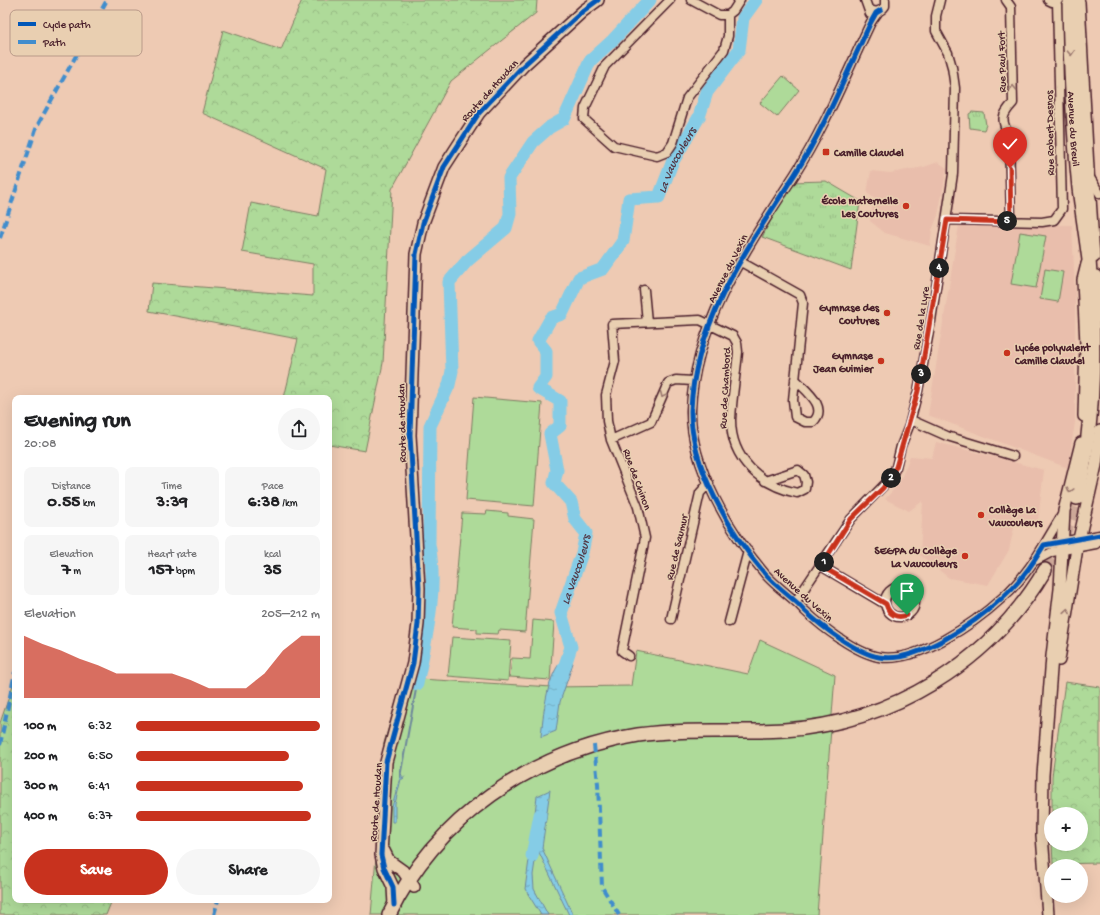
<!DOCTYPE html>
<meta charset="utf-8">
<style>
body{margin:0;font-family:"Gochi Hand",sans-serif;background:#f6f6f6;color:#202124;height:100vh;display:flex;flex-direction:column;font-size:15px;white-space:nowrap}
*{box-sizing:border-box;margin:0}
p{font-size:13px;color:#757577}
.icon{flex:none;width:22px;height:22px;fill:none;stroke:currentColor;stroke-width:2;stroke-linecap:round;stroke-linejoin:round}
.map{position:relative;flex:1;overflow:hidden}
.panel{position:absolute;left:12px;top:395px;width:320px;height:508px;display:flex;flex-direction:column;background:#fff;border-radius:8px;box-shadow:0 4px 16px #0002}
.panel>*{flex:none}
.controls{position:absolute;left:1044px;top:807px;display:grid;gap:8px}
.controls a{display:grid;place-items:center;width:44px;height:44px;border-radius:50%;background:#fff;box-shadow:0 4px 16px #0002;font-size:20px}
.pin{position:absolute;display:grid;place-items:center;width:34px;height:34px;color:#fff;margin:-41px -17px;border-radius:50% 50% 50% 0;rotate:-45deg;box-shadow:0 0 4px #0007}
.pin .icon{rotate:45deg}
.km{position:absolute;width:20px;height:20px;margin:-10px;border-radius:50%;background:#222;color:#fff;font-size:11px;line-height:20px;text-align:center}
.round{display:grid;place-items:center;flex:none;width:42px;height:42px;border-radius:21px;background:#f6f6f6}
.head{display:flex;align-items:center;justify-content:space-between;height:68px;padding:0 12px}
h1{font-size:22px;font-weight:800;line-height:30px}
.stats{display:grid;grid-template-columns:repeat(3,1fr);gap:6px;height:68px;padding:4px 12px}
.stats div{display:grid;align-content:center;border-radius:8px;background:#f6f6f6;text-align:center}
.stats b{font-size:17px;font-weight:800}
.stats small{font-size:11px;font-weight:400}
.stats p{font-size:11px}
.chart{height:112px;padding:8px 12px}
.chart p{display:flex;justify-content:space-between}
.chart svg{width:100%;height:72px;margin-top:4px;fill:#c8321e;opacity:.7}
.cta{display:flex;gap:8px;margin-top:auto;padding:8px 12px}
.cta a{flex:1;height:46px;border-radius:24px;background:#c8321e;color:#fff;font-size:16px;font-weight:800;line-height:46px;text-align:center}
.cta a+a{background:#f6f6f6;color:#202124}
ul{padding:0 12px;list-style:none;font-size:13px}
li{display:grid;grid-template-columns:64px 48px 1fr;align-items:center;height:30px}
li i{height:10px;border-radius:5px;background:#c8321e}
.map>svg:first-child{display:block}
.built{fill:#e9beac}
.grass{fill:#aeda99;stroke:#7c7c62}
.forest{fill:url(#forest-crowns);stroke:#7c7c62}
.park{fill:url(#park-tufts);stroke:#7c7c62}
.water{fill:url(#water-ripples);stroke:#6d879b}
.lines{fill:none;stroke-linecap:round;stroke-linejoin:round}
.stream{stroke:#6d879b;stroke-width:2}
.river{stroke:#85cce6;stroke-width:13}
.primary-tunnel{stroke:#cda898;stroke-width:13;stroke-dasharray:13 6;stroke-linecap:butt}
.street-casing{stroke:#4a1f2b;stroke-width:11}
.secondary-casing{stroke:#4a1f2b;stroke-width:14}
.primary-casing{stroke:#4a1f2b;stroke-width:16}
.street{stroke:#e9cfb1;stroke-width:8}
.secondary{stroke:#e9cfb1;stroke-width:11}
.primary{stroke:#e9cfb1;stroke-width:13}
.quiet{stroke:#418dcd;stroke-width:4;stroke-dasharray:8 4;stroke-linecap:butt}
.cycleway-casing{stroke:#e9cfb1;stroke-width:8}
.cycleway{stroke:#0057b8;stroke-width:5}
.oneway{stroke:#9a776e}
.route-casing{stroke:#fff;stroke-width:8}
.route{stroke:#c8321e;stroke-width:5}
.poi-dot{fill:#c8321e;stroke:#e9cfb1;stroke-width:1.5}
.labels{text-anchor:middle;stroke-width:3;stroke-linejoin:round;paint-order:stroke}
.street-label{font-size:11px;fill:#4a1f2b;stroke:#e9cfb1}
.poi-label{font-size:11px;font-weight:bold;fill:#4a1f2b;stroke:#e9cfb1;text-anchor:end}
.water-label{font-size:12px;font-style:italic;fill:#533947;stroke:#e9cfb1}
.key{fill:#e9cfb1;stroke:#b99a89;stroke-width:1}
.key-label{font-size:11px;fill:#4a1f2b}
</style>
<div class="map">
<svg width="1100" height="915" viewBox="0 0 1100 915">
<defs>
<pattern id="forest-crowns" width="20" height="18" patternUnits="userSpaceOnUse"><rect width="20" height="18" fill="#aeda99"/><path d="M2 6a3 3 0 1 1 6 0M12 15a3 3 0 1 1 6 0" fill="none" stroke="#97bb84"/></pattern>
<pattern id="park-tufts" width="24" height="20" patternUnits="userSpaceOnUse"><rect width="24" height="20" fill="#aeda99"/><path d="M3 7l-1-3M5 7V3M7 7l1-3M15 17l-1-3M17 17v-4M19 17l1-3" fill="none" stroke="#97bb84"/></pattern>
<pattern id="water-ripples" width="26" height="14" patternUnits="userSpaceOnUse"><rect width="26" height="14" fill="#85cce6"/><path d="M2 4q2-2 4 0t4 0M15 11q2-2 4 0t4 0" fill="none" stroke="#74afc5"/></pattern>
</defs>
<rect width="100%" height="100%" fill="#eecab3"/>
<filter id="ink" filterUnits="userSpaceOnUse"><feTurbulence type="fractalNoise" baseFrequency=".025" numOctaves="2"/><feDisplacementMap in="SourceGraphic" scale="8" xChannelSelector="R" yChannelSelector="G"/><feConvolveMatrix kernelMatrix="1 2 1 2 8 2 1 2 1" color-interpolation-filters="sRGB"/></filter>
<g filter="url(#ink)">
<path class="built" d="M938,162L947,168L938,215L932,230L930,246L885,233L870,221L874,198L867,193L871,171L890,173L924,167Z
M959,225H1072L1075,292V422L1068,468L928,415Z
M936,442L1044,470L1038,521L1016,519L1009,550L988,585L949,578L920,555L923,501L909,511L885,499L899,484L910,456L932,458Z"/>
<path class="grass" d="M783,76L799,90L777,117L760,103Z
M1020,232L1046,236L1036,288L1011,284Z
M1045,269L1063,272L1058,302L1040,299Z
M474,397L542,403L534,506L466,500Z
M487,511L508,513V516L534,519L525,632L499,630L498,634L477,633V629L452,627L462,513L486,514Z
M533,620L554,622L550,680L510,677L512,658L530,659Z
M452,637L511,641L508,681L448,676Z
M760,640L835,675L817,915H371L379,822L380,776L384,743L403,678L552,687L631,686L636,651L748,674Z"/>
<path class="forest" d="M302,0H537L536,13L451,81L392,189L383,363L365,451L329,445V398H284L298,339L149,311L152,283L313,296V264L242,252L251,203L318,216L326,169L202,113L223,30L281,50Z
M15,679V900H112L106,915H0V723Z
M1065,682L1100,687V863L1053,864L1052,844H1081V814H1052V776Z"/>
<path class="park" d="M972,112L984,113L986,125L984,130L970,128L969,114Z
M826,181L860,201L851,270L762,237L792,182Z"/>
<path class="water" d="M564,659L573,663L560,702L556,731L541,737C543,716 547,672 564,659Z
M401,774L402,775V778L405,776L403,779H401L395,804V822H392V807Z
M550,790L542,848L573,915H569L537,848L533,875L534,889L548,915H541L525,889L532,838H537L535,813L537,796Z"/>
<g class="lines">
<path class="stream" d="M400,777L417,684"/>
<g class="river">
<path id="s1" d="M561,677L571,647L561,613L582,553L586,533L575,519L571,502L554,483L557,470L550,434L560,426V401L538,388L546,377V351L538,341L551,318L562,314L579,278L603,269L623,241L629,199L659,197L672,163L699,117L707,92L739,50L743,18L756,0"/>
<path d="M417,684C426,638 438,591 429,544L430,426L449,385L452,371L449,282L467,261L506,228L510,214L509,178L533,142L550,127L564,119L590,61L613,40L650,0"/>
<path d="M532,856L540,815"/>
</g>
<path class="primary-tunnel" d="M1045,570L1065,532L1077,498"/>
<defs>
<path id="street" d="M670,0L605,66L585,108L584,119L614,146L657,156L667,152L673,143L687,98L724,50L728,36V15
M691,0L719,15H728L733,11L740,0
M865,0L870,14
M1006,0L1011,7L1013,103C1001,116 1001,120 1009,135L1011,221
M1048,0L1052,2L1058,0
M869,9C875,13 881,12 885,6V0
M879,11L871,22C847,72 825,127 795,174C749,245 694,323 691,410C690,466 731,534 766,575C775,585 785,592 795,601C799,604 802,608 805,611C822,627 856,653 879,657C916,664 975,623 1002,598C1019,583 1033,564 1044,545L1100,535
M1089,176L1100,194
M947,220L1042,222L1054,220L1062,209L1057,1
M741,262L800,295L803,303L793,400L795,417L805,422H813C829,407 806,391 795,379
M644,290L647,322
M911,420L947,436L1013,456
M611,440L651,422L668,383L676,380L693,381
M1044,545L1063,513
M1037,560L1052,552L1096,544L1100,538
M821,566L885,604
M885 602a15 15 0 1 1 30 0a15 15 0 1 1-30 0Z
M796,601L851,519L890,479L896,467L901,446L909,426L918,391L931,321L953,174L955,88L952,67L948,53L936,31V16L940,0
M671,619L700,493L709,483
M729,622L748,551
M629,656L622,651L645,538L638,507L611,440L607,421L606,395L615,361L612,324L700,320L733,336L737,343L738,352C736,374 732,397 731,420C731,460 761,485 797,493L805,489L806,482L804,475L798,470L765,481"/>
<path id="secondary" d="M1090,198L1094,257
M1096,276L1100,317
M1084,416L1086,344L1083,280L1087,264
M1059,660L1077,548L1096,465L1100,431
M384,851L389,861L403,871L414,887
M394,905L393,887L384,868L381,855L386,762L413,663L418,624L419,588L410,435L416,254L423,223L444,167L479,113L524,65L583,11L598,0
M1048,915L1042,835L1043,775L1052,656L1060,589L1064,511L1081,443"/>
<g id="primary">
<path id="s2" d="M1069,0C1070,62 1073,126 1079,188C1082,212 1086,236 1089,260C1095,339 1096,419 1077,498"/>
<path d="M1078,2L1089,206"/>
<path d="M389,915C436,818 532,752 638,735C686,728 735,733 784,730C892,723 990,663 1045,570"/>
</g>
</defs>
<use href="#street" class="street-casing"/>
<use href="#secondary" class="secondary-casing"/>
<use href="#primary" class="primary-casing"/>
<use href="#street" class="street"/>
<use href="#secondary" class="secondary"/>
<use href="#primary" class="primary"/>
<path class="quiet" d="M0,238L37,126L107,0
M0,745L15,672
M594,745L598,784L602,887L619,915
M214,915L218,900"/>
<defs>
<path id="cycleway" d="M881,10L876,13L871,22C847,72 825,127 795,174C749,245 694,323 691,410C690,466 731,534 766,575C775,585 785,592 795,601C799,604 802,608 805,611C822,627 856,653 879,657C916,664 975,623 1002,598C1019,583 1033,564 1044,545L1100,535
M394,905L393,887L384,868L381,855L386,762L413,663L418,624L419,588L410,435L416,254L423,223L444,167L479,113L524,65L583,11L598,0"/>
</defs>
<use href="#cycleway" class="cycleway-casing"/>
<use href="#cycleway" class="cycleway"/>
</g>
<defs><path id="oneway-chevron" d="M-2-3.5L2.5 0L-2 3.5" fill="none" stroke-width="1.6" stroke-linecap="round" stroke-linejoin="round"/></defs>
<g class="oneway">
<use href="#oneway-chevron" transform="translate(1071 53) rotate(87)"/>
<use href="#oneway-chevron" transform="translate(1013 88) rotate(-91)"/>
<use href="#oneway-chevron" transform="translate(663 395) rotate(114)"/>
<use href="#oneway-chevron" transform="translate(1070 490) rotate(105)"/>
<use href="#oneway-chevron" transform="translate(1067 611) rotate(-81)"/>
</g>
</g>
<g class="lines" filter="url(#ink)">
<defs>
<path id="route" d="M907,615C897,619 889,615 886,604L821,566L851,519L883,488L896,467L918,391L947,220L1011,222L1010,168"/>
</defs>
<use href="#route" class="route-casing"/>
<use href="#route" class="route"/>
</g>
<g class="poi-dot">
<rect x="822" y="148" width="8" height="8" rx="2"/>
<circle cx="906" cy="206" r="4"/>
<circle cx="887" cy="313" r="4"/>
<circle cx="1007" cy="353" r="4"/>
<circle cx="881" cy="361" r="4"/>
<circle cx="981" cy="515" r="4"/>
<circle cx="965" cy="556" r="4"/>
</g>
<g class="labels">
<g class="street-label">
<text transform="translate(1001 62) rotate(-91)" y="4">Rue Paul Fort</text>
<text transform="translate(489 90) rotate(-48)" y="4">Route de Houdan</text>
<text dy="4" stroke="none"><textPath href="#s2" startOffset="129">Avenue du Breuil</textPath></text>
<text transform="translate(1049 133) rotate(-91)" y="4">Rue Robert Desnos</text>
<text transform="translate(727 268) rotate(-63)" y="4">Avenue du Vexin</text>
<text transform="translate(920 318) rotate(-81)" y="4">Rue de la Lyre</text>
<text transform="translate(724 388) rotate(-87)" y="4">Rue de Chambord</text>
<text transform="translate(401 423) rotate(-91)" y="4">Route de Houdan</text>
<text transform="translate(638 479) rotate(70)" y="4">Rue de Chinon</text>
<text transform="translate(676 547) rotate(-77)" y="4">Rue de Saumur</text>
<text transform="translate(804 594) rotate(42)" y="4">Avenue du Vexin</text>
<text transform="translate(375 802) rotate(-86)" y="4">Route de Houdan</text>
</g>
<g class="poi-label">
<text x="834" y="156" text-anchor="start">Camille Claudel</text>
<text x="898" y="204">École maternelle<tspan x="898" dy="13">Les Coutures</tspan></text>
<text x="879" y="311">Gymnase des<tspan x="879" dy="13">Coutures</tspan></text>
<text x="1015" y="351" text-anchor="start">Lycée polyvalent<tspan x="1015" dy="13">Camille Claudel</tspan></text>
<text x="873" y="359">Gymnase<tspan x="873" dy="13">Jean Guimier</tspan></text>
<text x="989" y="513" text-anchor="start">Collège La<tspan x="989" dy="13">Vaucouleurs</tspan></text>
<text x="957" y="554">SEGPA du Collège<tspan x="957" dy="13">La Vaucouleurs</tspan></text>
</g>
<g class="water-label">
<text dy="4" stroke="none"><textPath href="#s1" startOffset="629">La Vaucouleurs</textPath></text>
<text dy="4" stroke="none"><textPath href="#s1" startOffset="113">La Vaucouleurs</textPath></text>
</g>
</g>
<rect x="10" y="10" width="132" height="46" rx="6" class="key"/>
<rect x="18" y="22" width="18" height="4" fill="#0057b8"/>
<rect x="18" y="40" width="18" height="4" fill="#418dcd"/>
<g class="key-label">
<text x="43" y="28">Cycle path</text>
<text x="43" y="46">Path</text>
</g>
</svg>
<div class="controls">
<a>+</a>
<a>−</a>
</div>
<div class="pin" style="left:907px;top:615px;background:#1e9e55"><svg class="icon" aria-label="arrive" viewBox="0 0 24 24"><path d="M6 21V4h12l-3 4 3 4H6"/></svg></div>
<div class="pin" style="left:1010px;top:168px;background:#d93025"><svg class="icon" aria-label="check" viewBox="0 0 24 24"><path d="M5 12l5 5 9-10"/></svg></div>
<b class="km" style="left:824px;top:562px">1</b>
<b class="km" style="left:891px;top:478px">2</b>
<b class="km" style="left:921px;top:374px">3</b>
<b class="km" style="left:939px;top:268px">4</b>
<b class="km" style="left:1007px;top:221px">5</b>
<section class="panel">
<div class="head"><div><h1>Evening run</h1><p>20:08</p></div><a class="round"><svg class="icon" aria-label="share" viewBox="0 0 24 24"><path d="M12 15V3M7 8l5-5 5 5M5 13v7h14v-7"/></svg></a></div>
<div class="stats">
<div><p>Distance</p><b>0.55<small> km</small></b></div>
<div><p>Time</p><b>3:39</b></div>
<div><p>Pace</p><b>6:38<small> /km</small></b></div>
</div>
<div class="stats">
<div><p>Elevation</p><b>7<small> m</small></b></div>
<div><p>Heart rate</p><b>157<small> bpm</small></b></div>
<div><p>kcal</p><b>35</b></div>
</div>
<div class="chart"><p><span>Elevation</span>205–212 m</p>
<svg viewBox="0 0 160 44" preserveAspectRatio="none"><path d="M0 44V6L10 11L20 15L30 20L40 24L50 29L60 29L70 29L80 29L90 33L100 38L110 38L120 38L130 29L140 15L150 6L160 6V44z"/></svg>
</div>
<ul>
<li><b>100 m</b>6:32<i style="width:100%"></i></li>
<li><b>200 m</b>6:50<i style="width:83%"></i></li>
<li><b>300 m</b>6:41<i style="width:91%"></i></li>
<li><b>400 m</b>6:37<i style="width:95%"></i></li>
</ul>
<div class="cta"><a>Save</a><a>Share</a></div>
</section>
</div>
